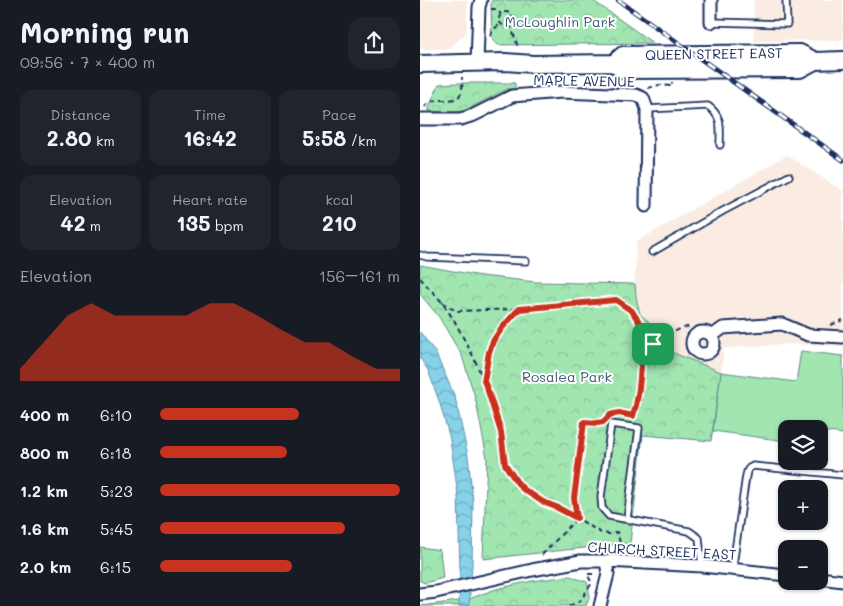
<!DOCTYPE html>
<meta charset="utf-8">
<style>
body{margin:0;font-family:Mali,sans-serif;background:#20242c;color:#f1f3f6;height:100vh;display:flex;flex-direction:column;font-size:19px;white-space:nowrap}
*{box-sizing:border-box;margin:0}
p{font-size:16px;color:#9ea1a6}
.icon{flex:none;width:28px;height:28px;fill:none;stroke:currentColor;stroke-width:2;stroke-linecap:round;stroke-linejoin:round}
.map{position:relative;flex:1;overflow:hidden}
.drawer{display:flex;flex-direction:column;background:#171b24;width:420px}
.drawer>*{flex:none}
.fabs{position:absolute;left:358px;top:420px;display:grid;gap:10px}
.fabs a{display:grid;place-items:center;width:50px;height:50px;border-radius:10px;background:#171b24;box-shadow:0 1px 4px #0004;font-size:25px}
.pin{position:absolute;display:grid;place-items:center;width:42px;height:42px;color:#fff;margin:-21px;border-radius:10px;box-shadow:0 2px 8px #0006}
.round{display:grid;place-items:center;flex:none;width:52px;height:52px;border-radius:15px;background:#20242c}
.summary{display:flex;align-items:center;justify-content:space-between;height:85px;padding:0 20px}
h1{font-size:28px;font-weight:700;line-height:38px}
.stats{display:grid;grid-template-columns:repeat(3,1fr);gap:8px;height:85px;padding:5px 20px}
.stats div{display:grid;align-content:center;border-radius:12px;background:#20242c;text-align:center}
.stats b{font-size:21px;font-weight:700}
.stats small{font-size:14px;font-weight:400}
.stats p{font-size:14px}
.chart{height:140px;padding:10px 20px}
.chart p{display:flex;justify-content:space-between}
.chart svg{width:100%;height:90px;margin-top:5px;fill:#c8321e;opacity:.7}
ul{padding:0 20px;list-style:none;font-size:16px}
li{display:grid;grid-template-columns:80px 60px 1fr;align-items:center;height:38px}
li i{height:12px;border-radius:6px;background:#c8321e}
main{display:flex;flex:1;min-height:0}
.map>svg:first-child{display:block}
.built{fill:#faece2}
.grass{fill:#a1e5b1;stroke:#5e8a88}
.park{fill:url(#park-crowns);stroke:#5e8a88}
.water{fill:url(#water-waves);stroke:#5c91b1}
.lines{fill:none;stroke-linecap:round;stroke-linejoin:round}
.service-casing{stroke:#1b2f5e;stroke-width:9}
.minor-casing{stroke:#1b2f5e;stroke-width:15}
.secondary-casing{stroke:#1b2f5e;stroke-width:20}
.path{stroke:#1b2f5e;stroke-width:2;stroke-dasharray:5 4;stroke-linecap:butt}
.service{stroke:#fff;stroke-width:5.5}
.minor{stroke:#fff;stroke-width:11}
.secondary{stroke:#fff;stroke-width:16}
.rail-casing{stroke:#1b2f5e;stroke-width:5}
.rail{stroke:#fff;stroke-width:3;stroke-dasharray:9;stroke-linecap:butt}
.route-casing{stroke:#fff;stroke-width:10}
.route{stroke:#c8321e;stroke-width:6}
.labels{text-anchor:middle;stroke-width:4;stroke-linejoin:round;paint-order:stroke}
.park-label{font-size:14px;fill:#3c5c73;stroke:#fff}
.street-label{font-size:14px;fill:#1b2f5e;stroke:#fff}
</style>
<main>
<section class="drawer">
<div class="summary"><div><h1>Morning run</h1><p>09:56 · 7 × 400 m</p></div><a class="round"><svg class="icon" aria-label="share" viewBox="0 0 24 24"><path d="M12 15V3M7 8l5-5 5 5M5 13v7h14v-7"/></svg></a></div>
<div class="stats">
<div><p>Distance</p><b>2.80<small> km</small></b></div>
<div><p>Time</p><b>16:42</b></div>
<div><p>Pace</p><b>5:58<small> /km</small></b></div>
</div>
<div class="stats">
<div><p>Elevation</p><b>42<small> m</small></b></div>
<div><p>Heart rate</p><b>135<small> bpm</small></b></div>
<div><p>kcal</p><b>210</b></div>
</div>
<div class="chart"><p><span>Elevation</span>156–161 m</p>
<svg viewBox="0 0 160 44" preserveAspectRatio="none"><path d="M0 44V38L10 25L20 12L30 6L40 12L50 12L60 12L70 12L80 6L90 6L100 12L110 19L120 25L130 25L140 32L150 38L160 38V44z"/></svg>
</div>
<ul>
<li><b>400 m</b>6:10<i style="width:58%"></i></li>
<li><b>800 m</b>6:18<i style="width:53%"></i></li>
<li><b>1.2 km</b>5:23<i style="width:100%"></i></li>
<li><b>1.6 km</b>5:45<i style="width:77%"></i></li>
<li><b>2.0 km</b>6:15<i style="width:55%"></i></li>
</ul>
</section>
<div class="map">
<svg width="423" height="606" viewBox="0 0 423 606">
<defs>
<pattern id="park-crowns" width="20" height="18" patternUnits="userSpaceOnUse" patternTransform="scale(1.25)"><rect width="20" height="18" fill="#a1e5b1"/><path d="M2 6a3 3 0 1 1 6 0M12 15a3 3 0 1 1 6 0" fill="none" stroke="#8ac59b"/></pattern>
<pattern id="water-waves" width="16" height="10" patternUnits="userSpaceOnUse" patternTransform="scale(1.25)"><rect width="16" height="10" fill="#88d2e9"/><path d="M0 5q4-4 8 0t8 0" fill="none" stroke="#6eabc0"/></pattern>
</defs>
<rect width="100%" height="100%" fill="#fff"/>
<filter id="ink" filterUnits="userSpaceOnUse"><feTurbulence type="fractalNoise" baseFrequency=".02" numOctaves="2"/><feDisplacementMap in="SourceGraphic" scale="10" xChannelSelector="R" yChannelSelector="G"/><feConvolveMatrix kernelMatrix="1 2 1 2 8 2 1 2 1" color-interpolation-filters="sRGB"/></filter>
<g filter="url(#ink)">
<path class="built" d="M0,0H48L47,4V32L29,49H0Z
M334,0H423V40L334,41Z
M367,155L423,191V346L374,344L304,348L301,372L246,350L228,321L220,314L216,297L215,284L216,242Z"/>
<path class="grass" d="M381,351L423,356V434L401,431L399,442V429H366V441L293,431L301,372L376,382Z"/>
<path class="park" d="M72,0H172L233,43L78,45L72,38L71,4Z
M38,83H95V89H87L44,111L35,112L9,111V107L19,84Z
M0,265L61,276L116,282L215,284L216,297L220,314L228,321L246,350L301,372L291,441L223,435L210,543L63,559L67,458L55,397L42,356L19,317L0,294Z
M0,547L20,550L23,578L5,583L0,581Z
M150,576L167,582L170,596L166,606H1L46,600L76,589L112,581Z"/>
<path class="water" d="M0,332L15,352L35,397L48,456L53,502L52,565L49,606H39L40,570L38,495L30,439L20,404L8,370L0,358Z"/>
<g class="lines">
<defs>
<path id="service" d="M291,22L367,24L366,0
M227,109L288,106C303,117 300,128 300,145
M232,252L303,211L369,176
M0,255L7,257L106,261
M207,519L219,428L191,424L181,497L182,508L189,516L269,531L279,538L282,566
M313,569L314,558L326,476C327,470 328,468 333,466L423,475"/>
<path id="minor" d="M291,0V22
M57,63L59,7L61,0
M0,119H41L54,115L92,96L141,92L216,95L223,98L227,109L226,206
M272 343a11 11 0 1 1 22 0a11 11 0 1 1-22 0Z
M292,336L303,328L362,324L388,335L423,337
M399,578L423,581
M0,594L16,592L112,570L161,561H186L282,566L366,575
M180,606L188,574L186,561"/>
<path id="secondary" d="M194,63L202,70L380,69L395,61L423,60
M0,64L85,62L113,64L194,63L203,55L380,53L395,61"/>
</defs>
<use href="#service" class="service-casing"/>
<use href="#minor" class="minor-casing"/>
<use href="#secondary" class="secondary-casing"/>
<path class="path" d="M71,9H75L81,14
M79 19a7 7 0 1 1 14 0a7 7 0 1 1-14 0Z
M90,24L98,47
M70,36L73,30L81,23
M228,88L239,85L252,86V82
M5,107C15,93 35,107 41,93C43,89 42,82 42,77
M0,278L21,301L34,320L54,358L68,391L81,432L85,464L96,481L103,489L123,502L135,507L157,518L181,533L190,534L197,532L201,546V552
M22,302L36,311L99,309L196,301L212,311L233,344
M411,325L423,320
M64,381C66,368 67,353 73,341C79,329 90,319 99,309
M191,415L199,413L213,416C220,395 220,374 223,352L235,341L260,329L271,326
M122,555L157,518L155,498L164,422L177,423L183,421
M149,606L160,601L172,583L167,574H176"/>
<use href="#service" class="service"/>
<use href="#minor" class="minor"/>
<use href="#secondary" class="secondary"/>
<defs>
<path id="rail" d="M198,0L423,160"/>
</defs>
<use href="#rail" class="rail-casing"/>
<use href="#rail" class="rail"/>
</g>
</g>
<g class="lines" filter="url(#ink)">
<defs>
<path id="route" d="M196,300L212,311L233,344L222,352C220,374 220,395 213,416L199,413L190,415L183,422L177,423L164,422L154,498L157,518L136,507L123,502L103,489L96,481L85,464L81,432L68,391L64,381L69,352L73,341L82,328L99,309Z"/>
</defs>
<use href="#route" class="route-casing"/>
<use href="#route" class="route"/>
</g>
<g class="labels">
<g class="park-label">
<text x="140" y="27">McLoughlin Park</text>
<text x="147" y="382">Rosalea Park</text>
</g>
<g class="street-label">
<text transform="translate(294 54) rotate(-1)" y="5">QUEEN STREET EAST</text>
<text transform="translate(164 81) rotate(1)" y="5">MAPLE AVENUE</text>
<text transform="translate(242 551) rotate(3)" y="5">CHURCH STREET EAST</text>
</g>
</g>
</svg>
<div class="fabs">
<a><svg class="icon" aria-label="layers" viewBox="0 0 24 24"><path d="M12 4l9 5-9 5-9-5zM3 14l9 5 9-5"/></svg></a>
<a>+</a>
<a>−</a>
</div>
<div class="pin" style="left:233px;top:344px;background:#1e9e55"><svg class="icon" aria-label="arrive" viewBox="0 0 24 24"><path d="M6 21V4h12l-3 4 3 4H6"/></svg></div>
</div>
</main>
